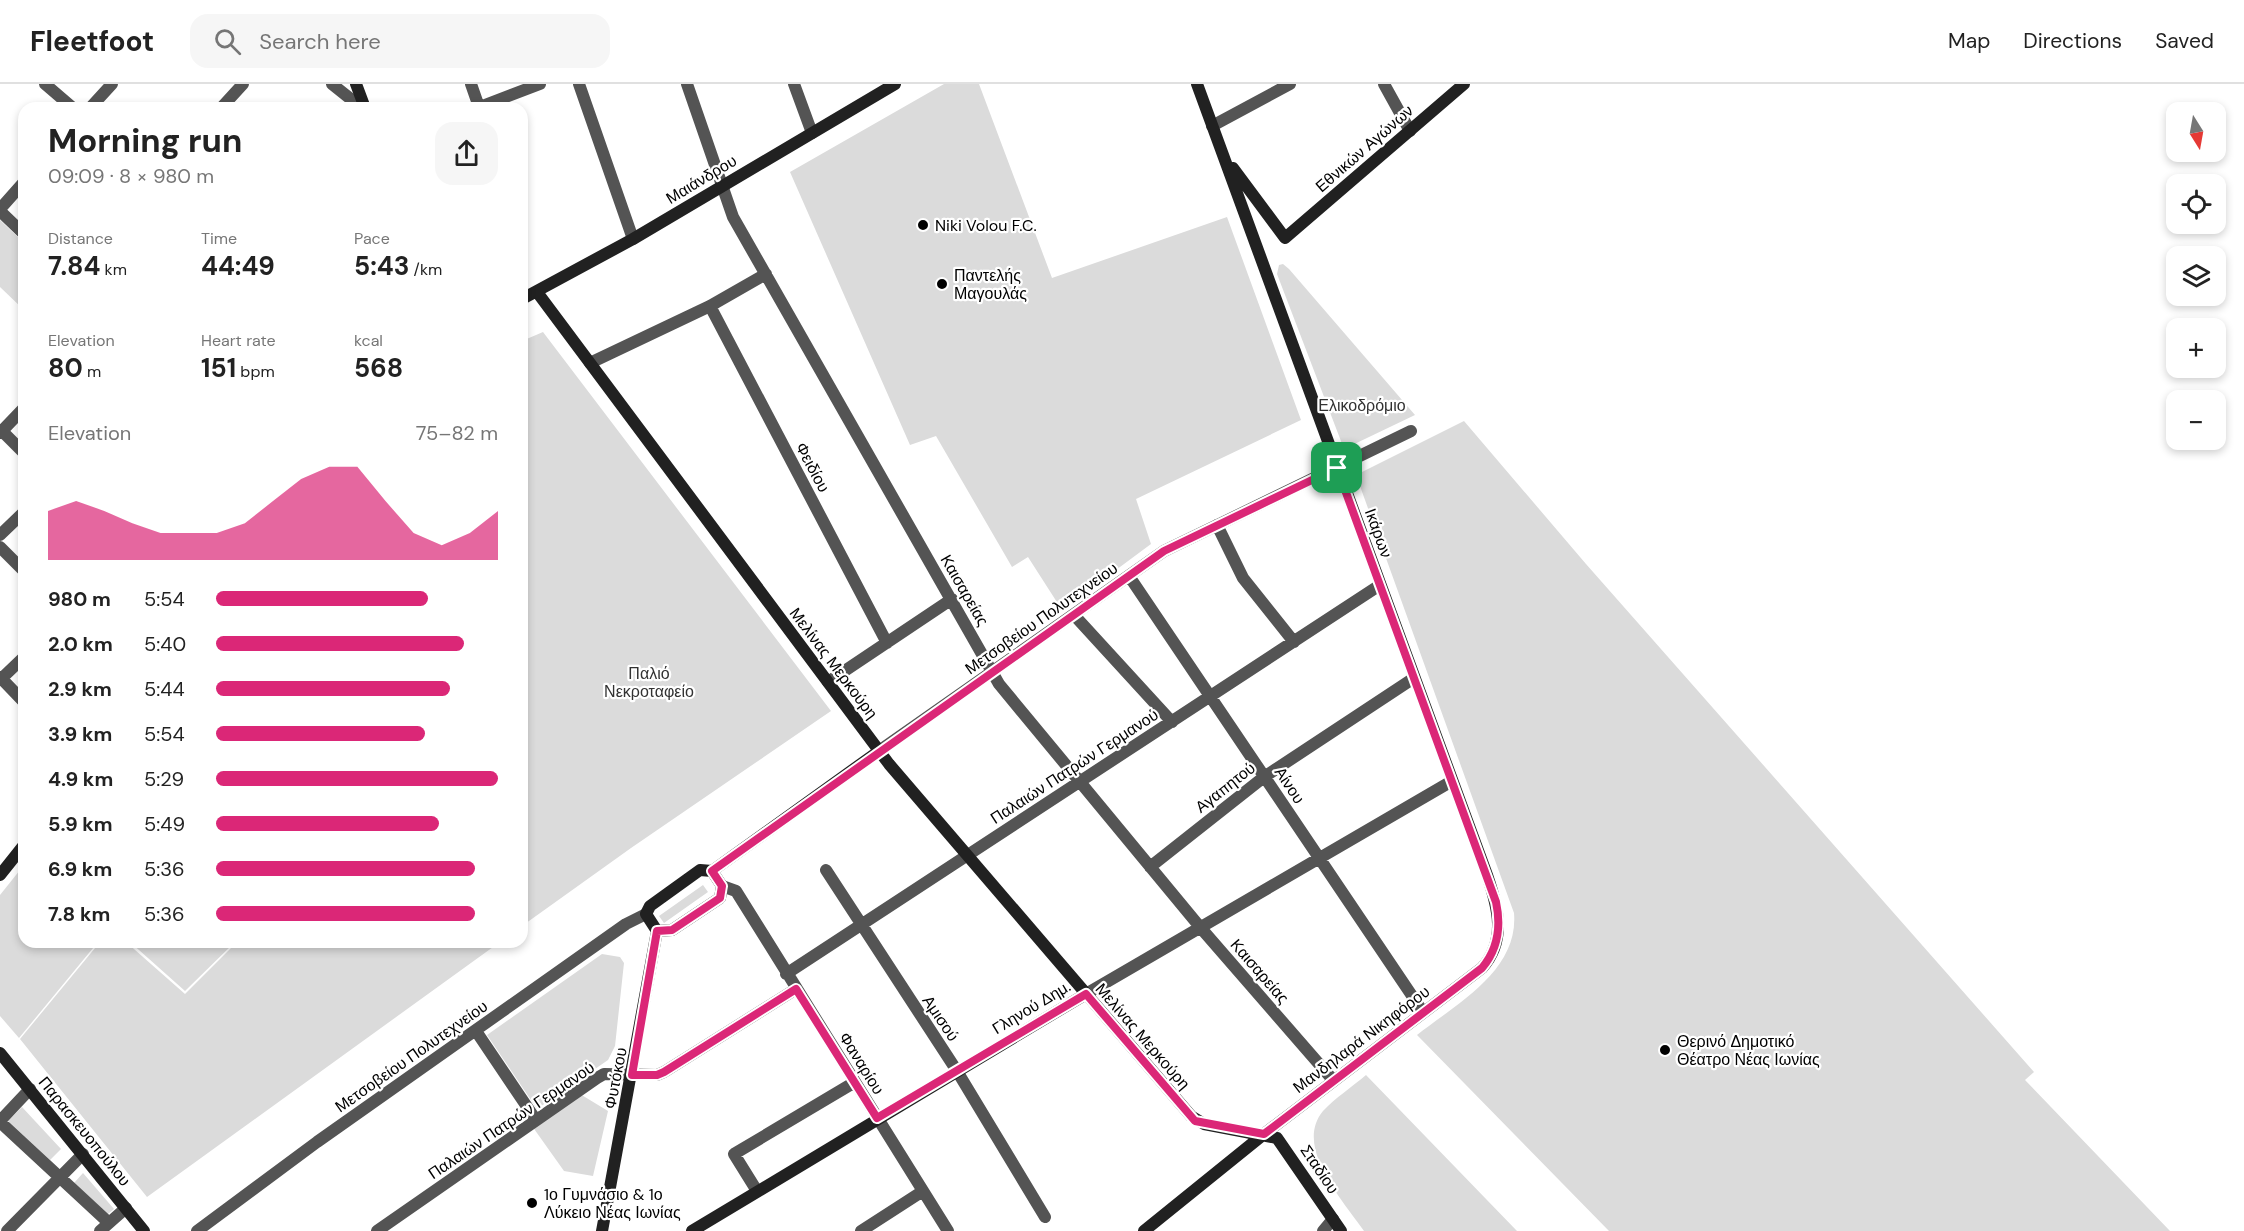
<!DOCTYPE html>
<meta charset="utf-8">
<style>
body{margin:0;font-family:"DM Sans",sans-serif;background:#f6f6f6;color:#222;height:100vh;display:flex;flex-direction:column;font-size:22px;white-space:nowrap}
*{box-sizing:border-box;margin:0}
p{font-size:20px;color:#767676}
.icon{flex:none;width:33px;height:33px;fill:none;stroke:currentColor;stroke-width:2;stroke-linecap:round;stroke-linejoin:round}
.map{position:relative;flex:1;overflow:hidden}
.drawer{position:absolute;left:18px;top:18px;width:510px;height:846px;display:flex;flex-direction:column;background:#fff;border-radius:18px;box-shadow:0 3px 9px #0003}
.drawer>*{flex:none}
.needle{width:39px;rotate:169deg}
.tools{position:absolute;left:2166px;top:18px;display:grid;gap:12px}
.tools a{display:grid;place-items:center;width:60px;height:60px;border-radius:12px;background:#fff;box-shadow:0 3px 9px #0003;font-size:30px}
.pin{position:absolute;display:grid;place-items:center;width:51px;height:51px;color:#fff;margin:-26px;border-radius:12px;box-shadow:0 3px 9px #0006}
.round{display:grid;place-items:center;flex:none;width:63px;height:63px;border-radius:18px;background:#f6f6f6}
.overview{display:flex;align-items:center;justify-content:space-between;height:102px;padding:0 30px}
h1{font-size:33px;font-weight:700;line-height:45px}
.stats{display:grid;grid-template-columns:repeat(3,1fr);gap:9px;height:102px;padding:6px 30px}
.stats div{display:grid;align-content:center}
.stats b{font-size:26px;font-weight:700}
.stats small{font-size:16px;font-weight:400}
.stats p{font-size:16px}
.chart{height:168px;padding:12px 30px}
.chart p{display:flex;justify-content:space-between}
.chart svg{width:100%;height:108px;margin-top:6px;fill:#db2777;opacity:.7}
ul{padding:0 30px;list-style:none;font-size:20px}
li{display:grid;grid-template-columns:96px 72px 1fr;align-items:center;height:45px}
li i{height:15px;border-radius:8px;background:#db2777}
header{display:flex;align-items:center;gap:36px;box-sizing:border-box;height:84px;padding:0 30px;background:#fff;border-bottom:2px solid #e0e0e0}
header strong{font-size:28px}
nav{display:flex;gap:33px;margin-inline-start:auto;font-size:21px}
.search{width:420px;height:54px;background:#f6f6f6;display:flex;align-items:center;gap:15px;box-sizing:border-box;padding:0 21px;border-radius:18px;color:#767676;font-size:22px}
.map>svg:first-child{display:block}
.green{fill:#dbdbdb}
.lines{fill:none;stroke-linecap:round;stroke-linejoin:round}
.street{stroke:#545454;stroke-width:12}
.secondary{stroke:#212121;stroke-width:12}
.route-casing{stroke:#fff;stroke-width:12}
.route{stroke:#db2777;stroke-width:8}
.poi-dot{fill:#000;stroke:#fff;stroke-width:2}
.labels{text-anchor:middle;stroke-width:4.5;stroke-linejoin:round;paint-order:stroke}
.street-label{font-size:16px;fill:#000;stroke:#fff}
.poi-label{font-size:16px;fill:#000;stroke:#fff;text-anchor:start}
.park-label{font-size:16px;fill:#323232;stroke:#fff}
</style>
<header>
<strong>Fleetfoot</strong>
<div class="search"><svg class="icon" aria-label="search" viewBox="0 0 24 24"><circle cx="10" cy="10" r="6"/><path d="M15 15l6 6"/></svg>Search here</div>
<nav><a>Map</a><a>Directions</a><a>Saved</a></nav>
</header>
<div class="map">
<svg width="2244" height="1147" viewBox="0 0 2244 1147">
<rect width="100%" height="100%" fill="#fff"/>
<path class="green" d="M944,0H979L1052,194L1227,133L1301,336L1136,415L1151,460L1062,526L1028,473L1012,483L936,352L910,361L790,88Z
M0,136L24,159V226L0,203Z
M1283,180L1289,185L1415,331L1344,365L1277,190L1279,181Z
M543,248L831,627L631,764L522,842V257Z
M1464,337L1586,480L2034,988L2025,996L2170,1147H1609L1417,951C1456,920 1519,887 1514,829L1356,391Z
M24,781V858H98L19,954L0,932V811Z
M703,801L708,808L664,839L659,832Z
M100,858H126L185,910L237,858H500L147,1113L20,955Z
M130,858H235L185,907Z
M602,870L620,873L624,879L615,962L608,976L537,1025L487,951Z
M1366,991L1517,1147H1364C1344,1118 1293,1063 1323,1027C1335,1014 1352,1003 1366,991Z
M580,1010L608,1027L593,1092L564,1087L532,1042Z
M22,1023L61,1065L50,1076L8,1037Z
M83,1089L114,1125L108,1130L74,1099Z"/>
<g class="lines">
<path class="street" d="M45,0L73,24
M332,0L362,24
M471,0L479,23
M579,0L633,155
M687,0L733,133L999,600L1200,843L1333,996
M794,0L812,49
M1384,0L1410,47
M90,24L112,0
M221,24L243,0
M477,24L540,0
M1212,42L1290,0
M0,125L24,98
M0,127L24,150
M710,222L887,559
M590,279L710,222L766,190
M2,347L24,369
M0,349L24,324
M1217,441L1243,494L1294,558
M0,451L24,428
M0,463L24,487
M1129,492L1423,928
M1074,531L1172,638
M0,593L24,618
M0,596L24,573
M828,598L952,515
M879,667L1164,467L1411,347
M1150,783L1264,693L1414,594
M826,786L957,987L1045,1133
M722,802L736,807L948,1147
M786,890L1380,501
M1086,910L1452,697
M476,947L536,1036
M0,1037L30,1005
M0,1038L109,1139
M757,1107L734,1070L855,998
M7,1147L83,1070
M100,1147L126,1124
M197,1147L317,1058L626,840L646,830
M377,1147L597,994L604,990L657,991L664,988L796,905
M861,1147L923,1107
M1323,1147L1333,1135"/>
<path class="secondary" d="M356,0L365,24
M1233,84L1285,154L1464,0
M537,208L889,680L1191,1032L1204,1040L1277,1054L1341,1147
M522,215L633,155L895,0
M700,786L712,787L722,802L720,814L672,846L657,847L646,830L650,822Z
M712,787L879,667
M0,791L24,761
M0,969L144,1147
M602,1147L657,847
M692,1147L1086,910
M1144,1147L1264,1050L1482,884C1507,856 1498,823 1487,791L1197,0"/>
</g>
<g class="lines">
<defs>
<path id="route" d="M1337,384L1496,818C1501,841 1498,865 1482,884L1264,1050L1195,1037L1086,910L877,1034L796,905L664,988L657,991H632L657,847L672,846L720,814L722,802L712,787L1164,467Z"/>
</defs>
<use href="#route" class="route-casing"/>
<use href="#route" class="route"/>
</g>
<g class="poi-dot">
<circle cx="923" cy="141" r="6"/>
<circle cx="942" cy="200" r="6"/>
<circle cx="1665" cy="966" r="6"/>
<circle cx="532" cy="1119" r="6"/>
</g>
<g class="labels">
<g class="street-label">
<text transform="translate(1364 64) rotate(-41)" y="6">Εθνικών Αγώνων</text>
<text transform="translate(701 95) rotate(-31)" y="6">Μαιάνδρου</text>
<text transform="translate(813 383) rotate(62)" y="6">Φειδίου</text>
<text transform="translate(1379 449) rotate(70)" y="6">Ικάρων</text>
<text transform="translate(965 506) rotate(60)" y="6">Καισαρείας</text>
<text transform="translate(1041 534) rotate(-35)" y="6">Μετσοβείου Πολυτεχνείου</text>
<text transform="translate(834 579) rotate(53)" y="6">Μελίνας Μερκούρη</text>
<text transform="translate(1074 682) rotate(-33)" y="6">Παλαιών Πατρών Γερμανού</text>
<text transform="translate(1290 701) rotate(56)" y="6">Αίνου</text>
<text transform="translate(1225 703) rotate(-38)" y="6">Αγαπητού</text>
<text transform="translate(1260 887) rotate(49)" y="6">Καισαρείας</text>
<text transform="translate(1031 923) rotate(-31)" y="6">Γληνού Δημ.</text>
<text transform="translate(941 934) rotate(56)" y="6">Αμισού</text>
<text transform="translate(1143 952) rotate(49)" y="6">Μελίνας Μερκούρη</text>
<text transform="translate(1361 955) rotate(-37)" y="6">Μανδηλαρά Νικηφόρου</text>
<text transform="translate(411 972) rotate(-35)" y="6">Μετσοβείου Πολυτεχνείου</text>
<text transform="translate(862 979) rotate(58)" y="6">Φαναρίου</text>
<text transform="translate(615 994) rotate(-79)" y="6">Φυτόκου</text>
<text transform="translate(511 1036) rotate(-34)" y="6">Παλαιών Πατρών Γερμανού</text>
<text transform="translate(85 1047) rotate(51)" y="6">Παρασκευοπούλου</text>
<text transform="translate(1320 1085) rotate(56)" y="6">Σταδίου</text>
</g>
<g class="poi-label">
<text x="935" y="147">Niki Volou F.C.</text>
<text x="954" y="197">Παντελής<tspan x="954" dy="18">Μαγουλάς</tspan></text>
<text x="1677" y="963">Θερινό Δημοτικό<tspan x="1677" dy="18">Θέατρο Νέας Ιωνίας</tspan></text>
<text x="544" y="1116">1ο Γυμνάσιο &amp; 1ο<tspan x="544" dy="18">Λύκειο Νέας Ιωνίας</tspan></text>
</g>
<g class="park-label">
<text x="1362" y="327">Ελικοδρόμιο</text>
<text x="649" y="595">Παλιό<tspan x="649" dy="18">Νεκροταφείο</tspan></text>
</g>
</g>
</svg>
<div class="tools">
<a><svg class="needle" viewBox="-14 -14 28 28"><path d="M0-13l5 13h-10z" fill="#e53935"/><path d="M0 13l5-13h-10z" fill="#767676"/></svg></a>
<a><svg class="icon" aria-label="locate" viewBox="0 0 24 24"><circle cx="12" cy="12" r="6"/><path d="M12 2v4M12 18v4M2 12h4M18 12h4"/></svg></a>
<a><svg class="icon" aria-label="layers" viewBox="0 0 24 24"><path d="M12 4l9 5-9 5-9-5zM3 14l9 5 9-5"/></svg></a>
<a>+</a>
<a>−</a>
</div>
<div class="pin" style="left:1337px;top:384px;background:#1e9e55"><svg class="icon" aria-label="arrive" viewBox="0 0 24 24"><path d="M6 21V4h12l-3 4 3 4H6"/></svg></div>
<section class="drawer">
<div class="overview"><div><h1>Morning run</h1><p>09:09 · 8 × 980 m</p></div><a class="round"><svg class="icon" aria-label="share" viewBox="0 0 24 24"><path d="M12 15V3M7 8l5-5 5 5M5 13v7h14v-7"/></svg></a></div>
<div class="stats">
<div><p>Distance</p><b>7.84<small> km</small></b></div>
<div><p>Time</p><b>44:49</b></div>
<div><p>Pace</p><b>5:43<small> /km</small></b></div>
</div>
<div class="stats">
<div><p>Elevation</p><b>80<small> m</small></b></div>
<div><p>Heart rate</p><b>151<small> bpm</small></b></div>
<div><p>kcal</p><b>568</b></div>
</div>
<div class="chart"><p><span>Elevation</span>75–82 m</p>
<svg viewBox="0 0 160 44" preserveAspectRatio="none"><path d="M0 44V24L10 20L20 24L30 29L40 33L50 33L60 33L70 29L80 20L90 11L100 6L110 6L120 20L130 33L140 38L150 33L160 24V44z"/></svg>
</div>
<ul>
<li><b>980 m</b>5:54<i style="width:75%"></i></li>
<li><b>2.0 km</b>5:40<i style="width:88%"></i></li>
<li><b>2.9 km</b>5:44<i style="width:83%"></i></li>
<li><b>3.9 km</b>5:54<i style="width:74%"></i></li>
<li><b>4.9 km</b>5:29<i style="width:100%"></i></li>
<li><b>5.9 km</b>5:49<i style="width:79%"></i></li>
<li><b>6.9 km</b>5:36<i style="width:92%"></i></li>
<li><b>7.8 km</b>5:36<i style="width:92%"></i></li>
</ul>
</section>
</div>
